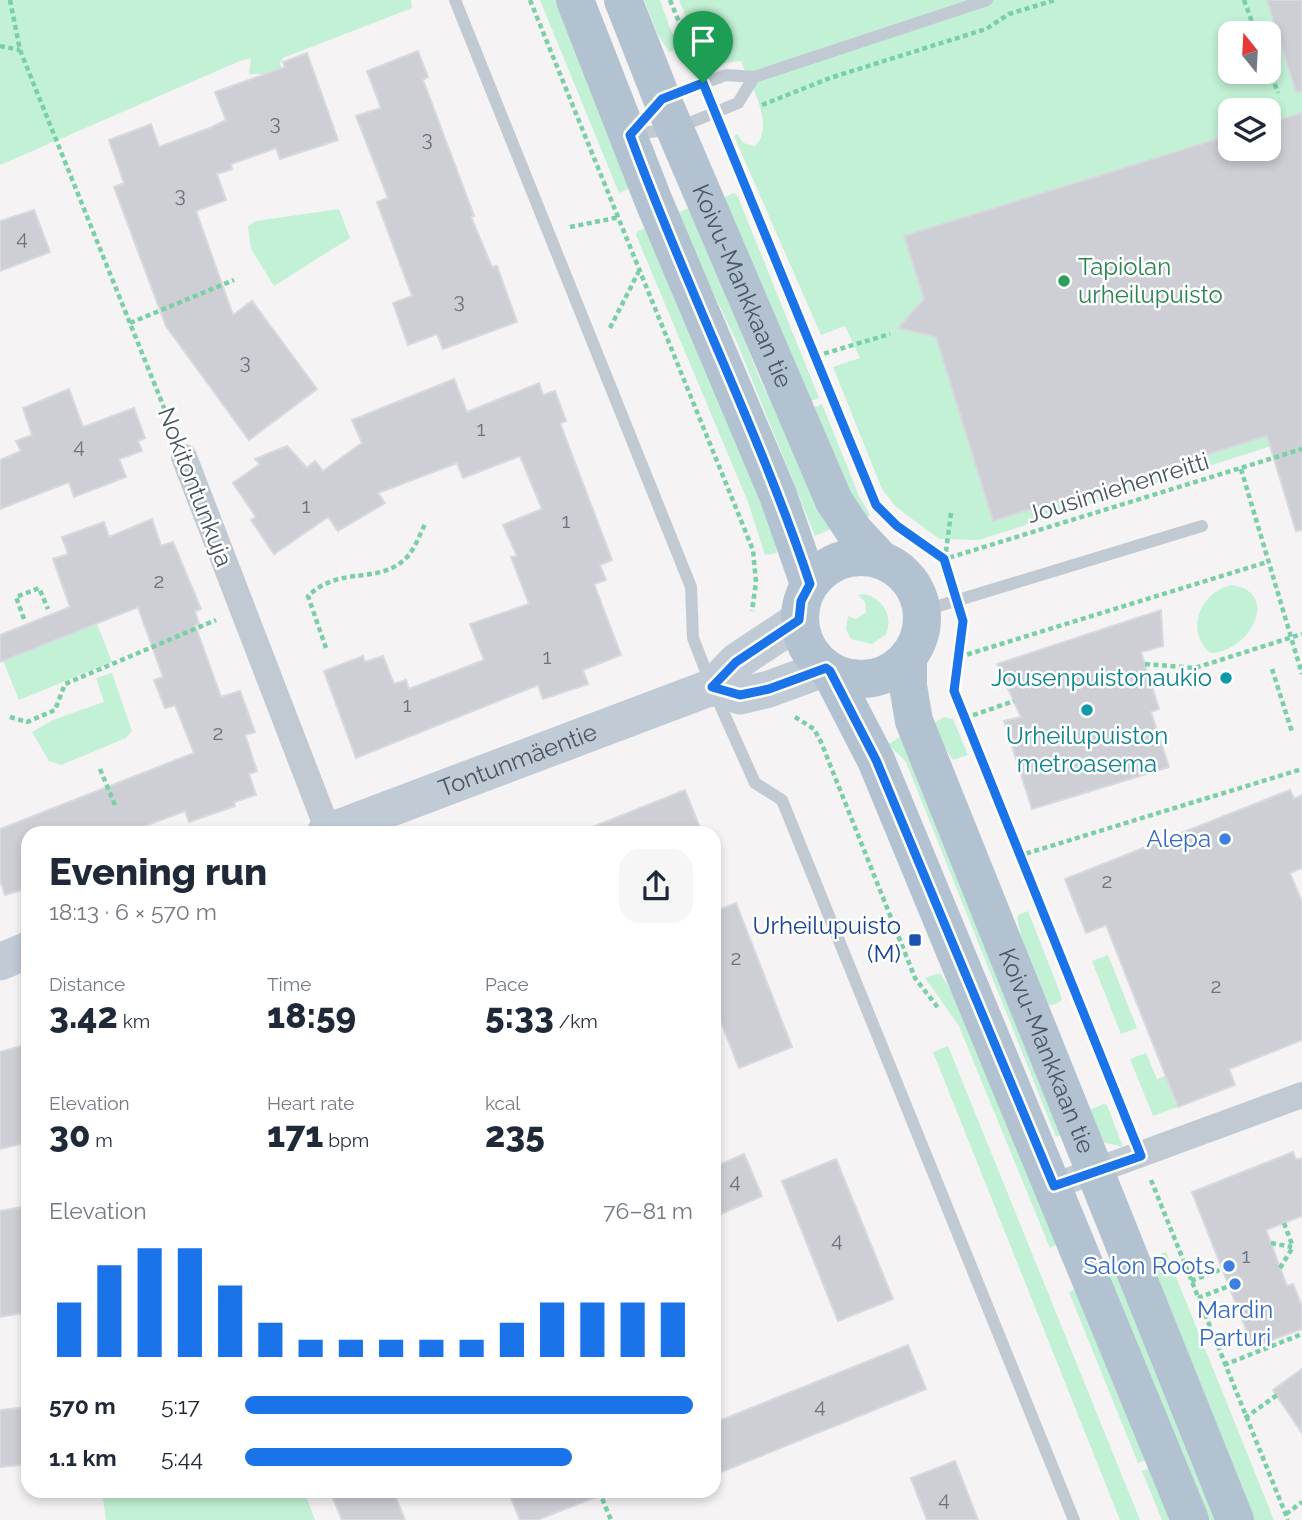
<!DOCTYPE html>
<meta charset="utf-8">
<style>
body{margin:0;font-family:Raleway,sans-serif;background:#f6f6f7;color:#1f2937;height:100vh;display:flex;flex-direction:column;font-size:26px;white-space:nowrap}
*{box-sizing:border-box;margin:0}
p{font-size:23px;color:#747a83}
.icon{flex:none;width:38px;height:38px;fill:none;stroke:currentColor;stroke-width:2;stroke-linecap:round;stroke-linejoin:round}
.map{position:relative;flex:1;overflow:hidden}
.panel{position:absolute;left:21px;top:826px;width:700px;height:672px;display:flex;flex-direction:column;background:#fff;border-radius:21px;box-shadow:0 4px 10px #0003}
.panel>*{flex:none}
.needle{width:46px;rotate:342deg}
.buttons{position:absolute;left:1218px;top:21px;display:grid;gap:14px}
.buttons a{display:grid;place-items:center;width:63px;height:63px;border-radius:14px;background:#fff;box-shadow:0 4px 10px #0003;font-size:35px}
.pin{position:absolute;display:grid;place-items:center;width:60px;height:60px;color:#fff;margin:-72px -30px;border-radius:50% 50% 50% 0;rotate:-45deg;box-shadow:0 0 7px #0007}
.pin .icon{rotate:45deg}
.round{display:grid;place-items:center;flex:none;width:74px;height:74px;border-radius:21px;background:#f6f6f7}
.overview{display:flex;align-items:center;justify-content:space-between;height:119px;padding:0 28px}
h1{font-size:38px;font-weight:800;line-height:52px}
.metrics{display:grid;grid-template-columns:repeat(3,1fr);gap:10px;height:119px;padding:7px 28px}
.metrics div{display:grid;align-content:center}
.metrics b{font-size:35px;font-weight:800}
.metrics small{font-size:19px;font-weight:400}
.metrics p{font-size:19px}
.chart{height:196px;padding:14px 28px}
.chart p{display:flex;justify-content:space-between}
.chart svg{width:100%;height:126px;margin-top:7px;stroke:#1a73e8;stroke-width:6}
ul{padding:0 28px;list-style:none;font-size:23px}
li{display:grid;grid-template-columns:112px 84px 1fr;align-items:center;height:52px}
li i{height:18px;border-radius:9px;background:#1a73e8}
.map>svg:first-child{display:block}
.green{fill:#c3f1d5;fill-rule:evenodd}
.building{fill:#cdcfd5;stroke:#d7d9de;stroke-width:2}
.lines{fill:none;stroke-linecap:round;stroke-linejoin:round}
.path{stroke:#7ad0a6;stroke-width:4.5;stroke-dasharray:5 3.5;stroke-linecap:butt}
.lane{stroke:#c1cad2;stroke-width:12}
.street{stroke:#c1cad2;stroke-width:26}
.secondary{stroke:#c1cbd6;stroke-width:37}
.primary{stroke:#b3c2d1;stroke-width:38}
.route-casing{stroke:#fff;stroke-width:14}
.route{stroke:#1a73e8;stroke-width:9}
.leisure-dot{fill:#2e9e5b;stroke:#fff;stroke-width:2.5}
.culture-dot{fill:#0f9aa8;stroke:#fff;stroke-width:2.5}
.shop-dot{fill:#3f7fe0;stroke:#fff;stroke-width:2.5}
.transit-dot{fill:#1a4fb4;stroke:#fff;stroke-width:2.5}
.labels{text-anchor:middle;stroke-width:5;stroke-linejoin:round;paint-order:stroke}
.number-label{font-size:21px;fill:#6b747e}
.leisure-label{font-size:24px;fill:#27864d;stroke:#fff;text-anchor:start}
.street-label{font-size:24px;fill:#4a5661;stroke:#fff}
.culture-label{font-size:24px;fill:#0d838f;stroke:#fff;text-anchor:end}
.shop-label{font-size:24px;fill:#366cbe;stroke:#fff;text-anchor:end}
.transit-label{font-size:24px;fill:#164399;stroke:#fff;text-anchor:end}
</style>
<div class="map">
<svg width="1302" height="1520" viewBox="0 0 1302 1520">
<rect width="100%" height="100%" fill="#f5f3f3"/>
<path class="green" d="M0,0H411L412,8L283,58L280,63L283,74L266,80L262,74H249L251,58L240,61L0,165Z
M540,0H562L636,186L619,193Z
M644,0H660L671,31L681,47L669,52L657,33Z
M679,0H1302V436L979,540L939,539L895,506L882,489L833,367L860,358L845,326L821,335L734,136L737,134L743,143L755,146C776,125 750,84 741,61L706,65ZM1230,33H1269V72H1230ZM1230,110H1269V149H1230Z
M734,193L738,197L819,398L808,402L723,198Z
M691,207L761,382L835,527L815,536L736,340L675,214Z
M339,209L350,238L274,286L251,249L248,226L256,221Z
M652,226L771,527L777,553L765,555L748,502L636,235L638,231Z
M822,404L859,496L870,515L864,521L810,409Z
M1232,585C1282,593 1249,653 1210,653C1184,630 1201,591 1232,585Z
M863,594C882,597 894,616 886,634L872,644L851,639L846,629L848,616L856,619L866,612L865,602L858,595Z
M97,624L112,662L19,700L3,661Z
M112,673L132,731L126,738L61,765L49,761L32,732L53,720L104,702L96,678Z
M944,717L953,719L968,755L953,760L932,729L934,723Z
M903,735L1063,1134L1056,1137L906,762L888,744Z
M1028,911L1059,990L1062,1000C1050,1009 1046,1004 1035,997L1017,918L1018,915Z
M1108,955L1137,1028L1121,1034L1092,961Z
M940,973L971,1021L1061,1243L1050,1248L959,1026L925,978Z
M948,1046L1140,1520H1120L933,1052Z
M1146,1053L1157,1079L1165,1076L1177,1107L1153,1116L1130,1059Z
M1104,1104L1107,1105L1123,1147L1102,1142L1089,1110Z
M1166,1252L1274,1520H1245L1141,1261Z
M1119,1272L1219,1520H1207L1104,1278Z
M1080,1287L1150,1459L1138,1463L1069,1292Z
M1154,1467L1175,1520H1162L1142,1471Z
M102,1491H304L315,1520H106Z"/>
<path class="building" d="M1267,0H1302V91L1296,92Z
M418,51L428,77L423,80L474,216L471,217L492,267L497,266L517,322L443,349L437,334L408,345L393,303L412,296L377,202L388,198L356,116L381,108L367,71Z
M307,53L338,140L280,159L276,148L231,164L232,169L217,174L226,200L196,211L233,315L252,301L317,389L249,440L166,326L114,187L124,183L109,140L151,124L159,147L212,127L226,120L215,92L285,67L283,62Z
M1302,113V530L1296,531L1267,436L993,521L936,337L898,328L924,299L904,236L1230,135V149H1269V123Z
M34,210L50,252L0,271V221Z
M454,379L467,412L539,383L543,395L555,391L566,421L560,423L612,560L600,565L606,580L594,584L621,655L583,670L588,684L543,699L538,685L356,758L324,671L363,656L365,662L383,656L394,684L406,680L409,689L484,660L470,624L529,604L511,557L517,556L503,525L542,509L520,456L463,478L457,463L378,493L385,503L338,531L328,517L274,554L251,520L256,517L233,483L260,464L255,459L287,446L307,468L315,461L323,471L362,443L352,420Z
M69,389L83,427L134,408L145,438L138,441L142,451L119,459L126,477L74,497L69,482L0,509V460L21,451L16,441L32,435L23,408Z
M152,519L161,546L173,542L201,609L195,611L199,624L195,625L221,697L240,691L255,732L245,735L257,771L249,774L256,795L234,802L235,806L189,822L185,811L126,833H28V888L5,895L0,880V829L194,753L175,705L165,708L154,680L163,677L138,607L0,662V635L70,607L53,559L68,554L62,537L104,522L109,537Z
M1161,610L1163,646L1141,652L1159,709L1151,712L1169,767L1032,809L1004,721L1021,717L997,664Z
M685,790L702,833H580V832Z
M1290,790L1294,799L1302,795V868L1290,873L1302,902V1040L1229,1069L1235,1085L1178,1107L1106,925L1086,933L1065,879Z
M736,903L792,1047L739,1068L714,1004V912Z
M21,1046L28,1073V1142L0,1149V1052Z
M1293,1152L1296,1160L1302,1158V1216L1266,1230L1287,1286L1293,1284L1302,1306V1329L1253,1347L1192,1192Z
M744,1154L762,1196L714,1217V1167Z
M836,1159L893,1299L838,1321L782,1181Z
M28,1206V1312L0,1317V1211Z
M908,1345L926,1389L714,1475V1423Z
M1302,1369V1433L1273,1390Z
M28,1407V1464L0,1467V1410Z
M955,1461L978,1520H927L911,1478Z
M330,1491H393L405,1520H342Z
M508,1491H606V1493L537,1520H520Z"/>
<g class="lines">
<path class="path" d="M10,0L20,50L173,430
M530,0L753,550L756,582L752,611
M670,0L696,64
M1244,0L1256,33
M0,46L20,50
M1269,68L1278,93
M762,105L830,78L986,29L1009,14L1055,0
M722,131L863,472
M570,227L620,217
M130,323L234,280
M610,328L640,269
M816,356L890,334
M1241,469L1302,674
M951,513L945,559L1302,449
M903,529L945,559L951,582
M24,619L16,597L39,588L48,609
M963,620L954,691L1130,1130
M326,648L308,596C339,566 375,584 403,561C414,552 419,536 425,524
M959,657L1267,562
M1145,664L1195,668L1302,634
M1272,669L1292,732
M10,717L27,722L55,710L65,684L216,620
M795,717L814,729L821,742L915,978L939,1009
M965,718L1014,701
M100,769L115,805
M1018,856L1302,769
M1151,1180L1288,1520
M1284,1223L1293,1247
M1271,1243L1292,1247
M1280,1268L1293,1247
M1191,1281L1222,1269
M1198,1298L1229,1286
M1224,1365L1302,1334
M1245,1418L1277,1395
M599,1491L611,1520
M1286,1514L1302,1502"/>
<path class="lane" d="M455,0L691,587L693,638L712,687L755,783L782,800L1074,1520
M632,132L662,99L726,75L754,77L987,0
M633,134L675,129L738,103L754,77
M922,611L1202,526"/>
<path class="street" d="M184,457L329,833
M1054,1186L1302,1095"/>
<g class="secondary">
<path d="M712,687L740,696L769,689L826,668"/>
<path id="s1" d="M325,833L712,687L736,662L799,620"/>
<path d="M0,962L28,950"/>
</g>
<g class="primary">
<path d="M575,0L654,202L778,495L809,584"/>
<path id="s2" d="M623,0L662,99L834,501L854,531L880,559"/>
<circle cx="861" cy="618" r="61"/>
<path id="s3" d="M908,657V686L914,721L1235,1520"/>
<path d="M830,671L876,760L1190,1520"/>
</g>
</g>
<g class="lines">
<defs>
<path id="route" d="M703,83L876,505L897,526L944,559L963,621L954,691L1141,1156L1054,1186L876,760L830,671L826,668L769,689L740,695L712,687L736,662L799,620L801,601L810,584C759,431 685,286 630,135L662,99Z"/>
</defs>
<use href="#route" class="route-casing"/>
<use href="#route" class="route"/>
</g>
<circle class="leisure-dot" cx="1064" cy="281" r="7"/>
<g class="culture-dot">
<circle cx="1226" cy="678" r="7"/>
<circle cx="1087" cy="710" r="7"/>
</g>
<g class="shop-dot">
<circle cx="1225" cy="839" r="7"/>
<circle cx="1229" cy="1266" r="7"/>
<circle cx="1235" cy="1284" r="7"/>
</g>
<rect class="transit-dot" x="908" y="933" width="14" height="14" rx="3.5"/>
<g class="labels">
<g class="number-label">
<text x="275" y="130">3</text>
<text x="427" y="146">3</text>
<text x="180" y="202">3</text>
<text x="22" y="245">4</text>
<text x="459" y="308">3</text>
<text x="245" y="369">3</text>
<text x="481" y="436">1</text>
<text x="79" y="453">4</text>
<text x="306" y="513">1</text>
<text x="566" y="528">1</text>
<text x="159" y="588">2</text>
<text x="547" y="664">1</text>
<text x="407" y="712">1</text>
<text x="218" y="740">2</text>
<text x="1107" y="888">2</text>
<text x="736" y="965">2</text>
<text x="1216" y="993">2</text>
<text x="735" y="1188">4</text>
<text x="837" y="1247">4</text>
<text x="1246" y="1263">1</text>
<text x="820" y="1413">4</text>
<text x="944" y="1506">4</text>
</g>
<g class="leisure-label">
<text x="1078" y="275">Tapiolan<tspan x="1078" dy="28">urheilupuisto</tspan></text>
</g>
<g class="street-label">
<text dy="8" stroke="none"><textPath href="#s2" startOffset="310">Koivu-Mankkaan tie</textPath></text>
<text transform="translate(195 487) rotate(69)" y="8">Nokitontunkuja</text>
<text transform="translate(1118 488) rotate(-17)" y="8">Jousimiehenreitti</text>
<text dy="8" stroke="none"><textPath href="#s1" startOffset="206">Tontunmäentie</textPath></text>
<text dy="8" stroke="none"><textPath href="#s3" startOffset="420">Koivu-Mankkaan tie</textPath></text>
</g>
<g class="culture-label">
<text x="1212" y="686">Jousenpuistonaukio</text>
<text x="1087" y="744" text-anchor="middle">Urheilupuiston<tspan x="1087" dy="28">metroasema</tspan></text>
</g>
<g class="shop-label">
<text x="1211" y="847">Alepa</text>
<text x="1215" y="1274">Salon Roots</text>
<text x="1235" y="1318" text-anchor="middle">Mardin<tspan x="1235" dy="28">Parturi</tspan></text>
</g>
<g class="transit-label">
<text x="901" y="934">Urheilupuisto<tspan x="901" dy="28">(M)</tspan></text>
</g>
</g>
</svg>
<div class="buttons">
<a><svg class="needle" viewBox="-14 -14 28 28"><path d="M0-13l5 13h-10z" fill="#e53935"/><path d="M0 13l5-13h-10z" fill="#747a83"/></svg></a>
<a><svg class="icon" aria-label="layers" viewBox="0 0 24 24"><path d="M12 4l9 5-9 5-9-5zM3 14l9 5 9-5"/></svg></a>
</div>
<div class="pin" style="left:703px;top:83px;background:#1e9e55"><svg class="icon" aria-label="arrive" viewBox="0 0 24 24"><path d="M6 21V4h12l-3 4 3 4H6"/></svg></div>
<section class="panel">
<div class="overview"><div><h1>Evening run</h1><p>18:13 · 6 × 570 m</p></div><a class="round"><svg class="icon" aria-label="share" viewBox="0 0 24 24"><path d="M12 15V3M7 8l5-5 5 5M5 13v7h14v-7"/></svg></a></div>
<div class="metrics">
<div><p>Distance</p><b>3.42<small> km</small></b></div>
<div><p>Time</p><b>18:59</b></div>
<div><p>Pace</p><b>5:33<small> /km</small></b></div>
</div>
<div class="metrics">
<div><p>Elevation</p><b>30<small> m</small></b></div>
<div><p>Heart rate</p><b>171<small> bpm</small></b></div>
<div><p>kcal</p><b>235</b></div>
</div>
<div class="chart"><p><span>Elevation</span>76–81 m</p>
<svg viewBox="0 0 160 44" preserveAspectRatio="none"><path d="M5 44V25M15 44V12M25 44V6M35 44V6M45 44V19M55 44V32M65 44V38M75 44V38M85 44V38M95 44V38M105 44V38M115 44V32M125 44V25M135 44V25M145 44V25M155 44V25"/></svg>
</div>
<ul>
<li><b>570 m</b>5:17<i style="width:100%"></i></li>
<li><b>1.1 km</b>5:44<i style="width:73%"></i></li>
</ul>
</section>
</div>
